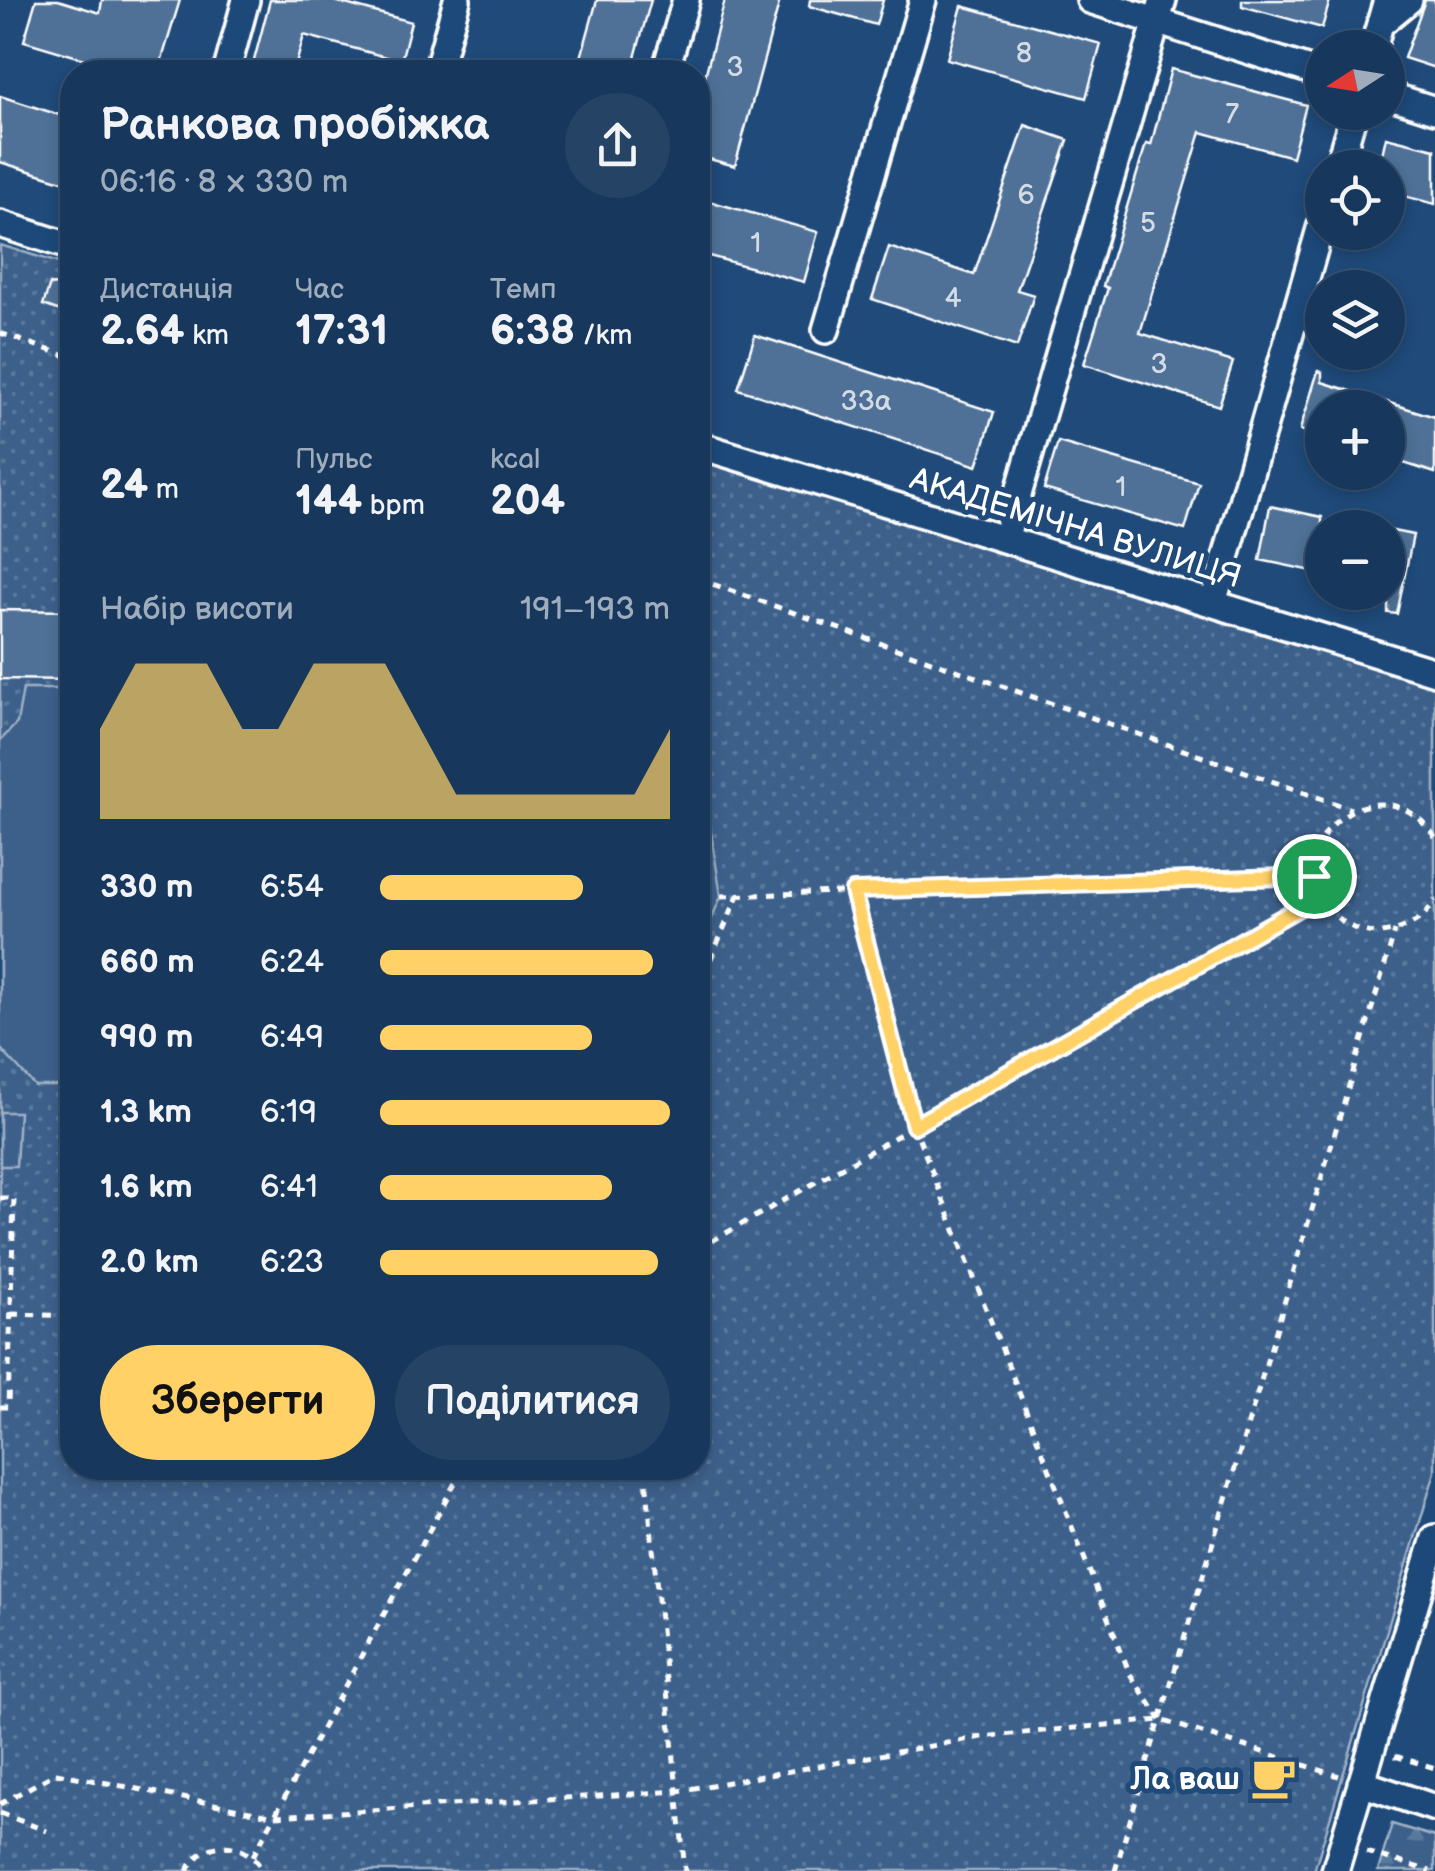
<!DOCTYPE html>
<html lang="uk">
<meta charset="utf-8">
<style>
body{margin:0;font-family:"Balsamiq Sans",sans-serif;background:#244365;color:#f1f3f6;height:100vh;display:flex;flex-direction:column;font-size:38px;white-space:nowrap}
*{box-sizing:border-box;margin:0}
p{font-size:32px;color:#9eacbb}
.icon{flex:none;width:55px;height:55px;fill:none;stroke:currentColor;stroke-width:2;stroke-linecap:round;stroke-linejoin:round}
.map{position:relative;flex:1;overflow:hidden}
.details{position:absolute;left:60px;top:60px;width:650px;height:1420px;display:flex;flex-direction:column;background:#17385c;border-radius:40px;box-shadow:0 5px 15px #0003,0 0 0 2px #365272}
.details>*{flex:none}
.needle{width:65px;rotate:258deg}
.fabs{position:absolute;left:1305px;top:30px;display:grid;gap:20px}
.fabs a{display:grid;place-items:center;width:100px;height:100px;border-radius:50%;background:#17385c;box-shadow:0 5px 15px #0003,0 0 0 2px #365272;font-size:50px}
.pin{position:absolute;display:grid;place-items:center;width:85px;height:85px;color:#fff;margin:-42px;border:5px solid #fff;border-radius:50%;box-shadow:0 2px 10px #0007}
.round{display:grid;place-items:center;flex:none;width:105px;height:105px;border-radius:52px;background:#244365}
.headline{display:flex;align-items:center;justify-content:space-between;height:170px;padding:0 40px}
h1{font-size:45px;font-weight:700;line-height:75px}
.figures{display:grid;grid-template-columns:repeat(3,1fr);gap:15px;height:170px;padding:10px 40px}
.figures div{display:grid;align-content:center}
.figures b{font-size:42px;font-weight:700}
.figures small{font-size:28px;font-weight:400}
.figures p{font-size:28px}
.chart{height:280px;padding:20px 40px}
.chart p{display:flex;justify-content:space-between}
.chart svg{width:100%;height:180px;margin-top:10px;fill:#ffd166;opacity:.7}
.cta{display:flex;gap:20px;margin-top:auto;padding:20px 40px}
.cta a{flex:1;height:115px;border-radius:60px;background:#ffd166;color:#111;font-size:40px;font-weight:700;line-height:115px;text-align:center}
.cta a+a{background:#244365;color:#f1f3f6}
ul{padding:0 40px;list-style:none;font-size:32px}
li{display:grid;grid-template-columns:160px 120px 1fr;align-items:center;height:75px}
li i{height:25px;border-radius:12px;background:#ffd166}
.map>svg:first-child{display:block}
.grass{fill:url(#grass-dots);stroke:#9eb0c5;stroke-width:2.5}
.forest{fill:url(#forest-firs);stroke:#9eb0c5;stroke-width:2.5}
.garden{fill:#3c618b;stroke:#9eb0c5;stroke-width:2.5}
.building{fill:#507197;stroke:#fff;stroke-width:2.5}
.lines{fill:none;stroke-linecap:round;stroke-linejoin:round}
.minor-casing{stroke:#fff;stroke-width:32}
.path{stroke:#fff;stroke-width:5;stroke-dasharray:8 8;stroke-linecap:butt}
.minor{stroke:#1f4a7a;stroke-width:25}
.route-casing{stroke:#fff;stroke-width:20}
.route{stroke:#ffd166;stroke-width:12}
.labels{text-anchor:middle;stroke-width:10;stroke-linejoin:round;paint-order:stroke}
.number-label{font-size:28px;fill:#d3dce5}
.street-label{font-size:32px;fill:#fff;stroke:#1f4a7a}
.poi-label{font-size:32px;font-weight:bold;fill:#fff;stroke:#1f4a7a;text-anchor:end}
</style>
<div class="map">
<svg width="1435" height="1871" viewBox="0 0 1435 1871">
<defs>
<pattern id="grass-dots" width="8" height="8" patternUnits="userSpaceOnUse" patternTransform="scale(2.5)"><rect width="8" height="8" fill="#3c618b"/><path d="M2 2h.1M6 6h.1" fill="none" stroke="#59799c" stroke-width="1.8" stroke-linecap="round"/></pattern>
<pattern id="forest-firs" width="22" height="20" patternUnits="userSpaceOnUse" patternTransform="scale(2.5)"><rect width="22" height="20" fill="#3c618b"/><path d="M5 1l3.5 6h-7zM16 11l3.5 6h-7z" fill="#59799c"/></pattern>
</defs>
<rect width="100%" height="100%" fill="#1f4a7a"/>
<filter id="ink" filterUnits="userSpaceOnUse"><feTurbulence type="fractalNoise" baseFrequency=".01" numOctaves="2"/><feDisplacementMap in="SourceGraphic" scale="20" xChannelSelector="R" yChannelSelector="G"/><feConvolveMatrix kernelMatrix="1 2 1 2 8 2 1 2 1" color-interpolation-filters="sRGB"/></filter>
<g filter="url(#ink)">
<path class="grass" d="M0,245L72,267V1468H698V459L1435,686V1472L1314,1871H0Z"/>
<path class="forest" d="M1392,1824L1435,1837V1871H1378Z"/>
<path class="garden" d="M23,689H72V1086H35L0,1048V741L17,723Z
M698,781L704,788L721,896L698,952Z
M0,1112H19L16,1166H0Z"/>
<path class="building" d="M36,0H58L100,13L102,0H180L158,72H128L24,41Z
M270,0H331L411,22L401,61L304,35L294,72H251Z
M597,0H651L631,72H577Z
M725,0H780L735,166L698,156V103Z
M810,0H883L876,25L809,6Z
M1242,0H1330L1322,28L1242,6Z
M1425,0H1435V68L1404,58Z
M962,6L1101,44L1086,98L947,59Z
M1171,69L1306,105L1292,157L1201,132L1140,333L1233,362L1219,406L1084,364L1108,288L1103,286L1146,144L1151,145Z
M0,96L72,119V184L0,162Z
M1025,125L1068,140L1017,290L1034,295L1017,347L872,299L889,247L974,275Z
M1386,137L1435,149V204L1388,192V168H1379Z
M698,198L818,232L804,282L698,253Z
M50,284L72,291V315L43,305Z
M755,335L994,412L977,466L738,389Z
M1318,371L1322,372V382L1435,417V473L1388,458V408H1322V438L1300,430Z
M1058,442L1199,483L1185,530L1044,489Z
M1270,506L1322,517V573L1260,560Z
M1388,530L1413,535L1397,614L1388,613Z
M0,610L72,611V680L0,679Z"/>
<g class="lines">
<defs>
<path id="minor" d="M1090,0L1322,74
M1380,24L1409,0
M1373,48L1387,0
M227,70L246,0
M437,72L457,0
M665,72L686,0
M1388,95L1435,110
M1338,168L1354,112
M0,224L72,247
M826,330L923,0
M698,445L1435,672
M1005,539L1163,0
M1213,603L1322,222
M1361,1783L1435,1808
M1335,1871L1435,1538"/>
</defs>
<use href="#minor" class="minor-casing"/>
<path class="path" d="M0,333L72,358
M698,579L1351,809
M1435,837C1383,757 1273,839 1331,911C1341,924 1361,933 1378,933C1401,932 1424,921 1435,900
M853,891L914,1126L1130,1674L1161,1720
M721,896L1315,876
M698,989L738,895
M0,1198H14L8,1407H0
M698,1249L1320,896
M12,1314L72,1316
M645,1468L685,1871
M1395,1756L1435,1768
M0,1804L56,1773L275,1816L678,1791L981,1737L1161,1720L1339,1776
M0,1813L47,1831
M1366,1852L1430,1871
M253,1856L463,1468
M187,1871C204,1837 246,1839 263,1871
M1115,1871L1395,931"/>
<use href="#minor" class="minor"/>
</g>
</g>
<g class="lines" filter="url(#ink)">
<defs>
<path id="route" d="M1314,876L1320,896L914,1126L853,891Z"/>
</defs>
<use href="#route" class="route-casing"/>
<use href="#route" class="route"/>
</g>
<defs>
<symbol id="cafe-bare" viewBox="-9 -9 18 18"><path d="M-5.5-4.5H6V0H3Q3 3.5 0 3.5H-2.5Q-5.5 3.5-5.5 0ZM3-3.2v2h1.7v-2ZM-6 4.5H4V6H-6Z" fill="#ffd166" stroke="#1f4a7a" stroke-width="2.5" paint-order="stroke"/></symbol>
</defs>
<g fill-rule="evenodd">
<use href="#cafe-bare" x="1242" y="1746" width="63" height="63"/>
</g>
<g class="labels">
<g class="number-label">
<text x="1024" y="62">8</text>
<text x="735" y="76">3</text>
<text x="1232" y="123">7</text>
<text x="1026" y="204">6</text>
<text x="1148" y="232">5</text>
<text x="756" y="252">1</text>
<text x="953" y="307">4</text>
<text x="1159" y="373">3</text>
<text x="866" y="410">33а</text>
<text x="1121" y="496">1</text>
</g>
<g class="street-label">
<text transform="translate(1076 527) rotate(17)" y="11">АКАДЕМІЧНА ВУЛИЦЯ</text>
</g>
<g class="poi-label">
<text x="1240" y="1789">Ла ваш</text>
</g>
</g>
</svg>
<div class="fabs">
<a><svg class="needle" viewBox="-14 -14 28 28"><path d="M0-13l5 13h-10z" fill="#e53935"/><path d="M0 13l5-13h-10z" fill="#9eacbb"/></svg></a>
<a><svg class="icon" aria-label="locate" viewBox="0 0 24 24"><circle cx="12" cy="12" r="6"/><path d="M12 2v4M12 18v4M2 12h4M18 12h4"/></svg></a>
<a><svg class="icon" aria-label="layers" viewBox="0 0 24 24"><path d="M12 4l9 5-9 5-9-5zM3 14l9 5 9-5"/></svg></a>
<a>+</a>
<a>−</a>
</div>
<div class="pin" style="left:1314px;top:876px;background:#1e9e55"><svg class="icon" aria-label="arrive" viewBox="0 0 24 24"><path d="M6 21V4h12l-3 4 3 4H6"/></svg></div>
<section class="details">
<div class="headline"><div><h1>Ранкова пробіжка</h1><p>06:16 · 8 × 330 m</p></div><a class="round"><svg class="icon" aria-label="share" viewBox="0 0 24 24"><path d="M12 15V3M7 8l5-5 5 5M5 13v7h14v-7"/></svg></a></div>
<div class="figures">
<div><p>Дистанція</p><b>2.64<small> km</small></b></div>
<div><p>Час</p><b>17:31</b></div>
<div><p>Темп</p><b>6:38<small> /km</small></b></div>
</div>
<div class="figures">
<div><b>24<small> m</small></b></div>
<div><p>Пульс</p><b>144<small> bpm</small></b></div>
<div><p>kcal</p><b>204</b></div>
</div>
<div class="chart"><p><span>Набір висоти</span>191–193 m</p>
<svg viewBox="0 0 160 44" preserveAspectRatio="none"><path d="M0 44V22L10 6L20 6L30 6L40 22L50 22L60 6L70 6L80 6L90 22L100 38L110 38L120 38L130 38L140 38L150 38L160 22V44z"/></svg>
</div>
<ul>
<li><b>330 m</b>6:54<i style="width:70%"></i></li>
<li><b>660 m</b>6:24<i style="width:94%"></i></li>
<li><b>990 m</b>6:49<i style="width:73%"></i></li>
<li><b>1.3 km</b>6:19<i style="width:100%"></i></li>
<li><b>1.6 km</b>6:41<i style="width:80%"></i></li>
<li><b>2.0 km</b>6:23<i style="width:96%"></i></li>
</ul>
<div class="cta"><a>Зберегти</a><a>Поділитися</a></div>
</section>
</div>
